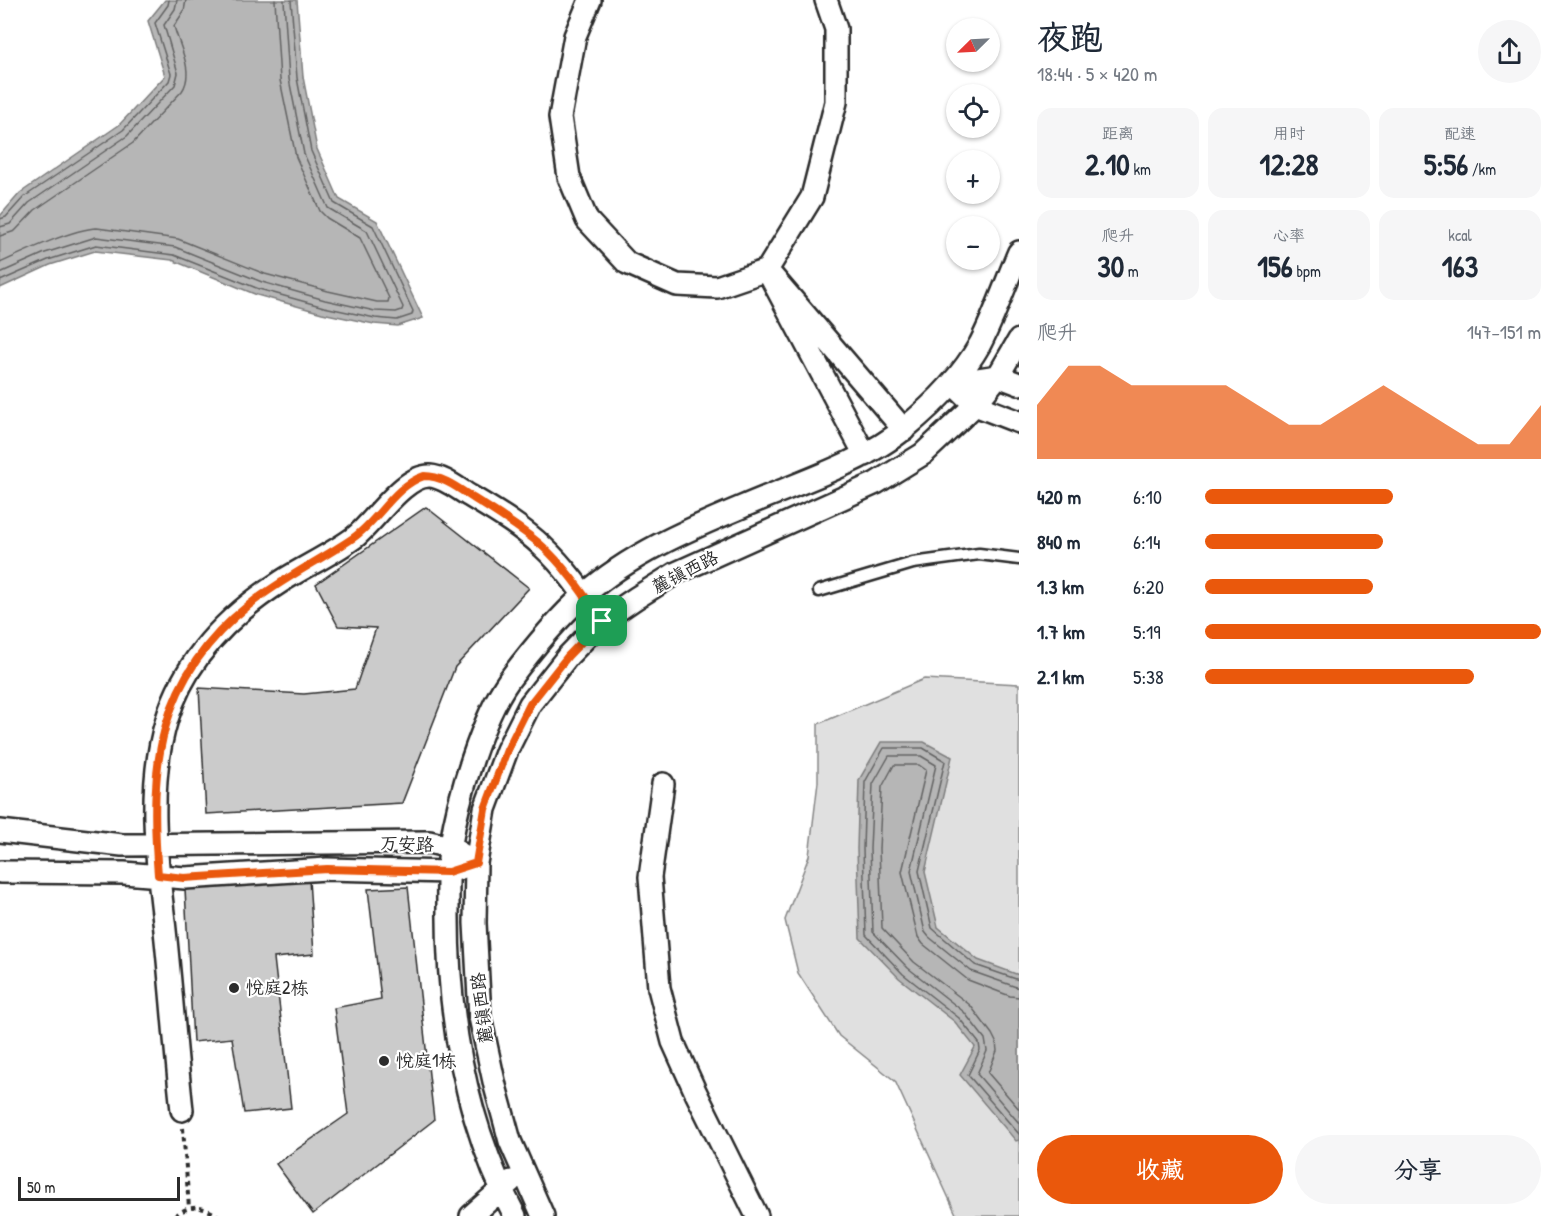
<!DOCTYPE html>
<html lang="zh">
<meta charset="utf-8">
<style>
body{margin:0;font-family:"Patrick Hand","LXGW WenKai TC",sans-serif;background:#f6f6f7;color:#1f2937;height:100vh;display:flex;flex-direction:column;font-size:22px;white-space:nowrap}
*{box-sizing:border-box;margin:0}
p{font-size:20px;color:#747a83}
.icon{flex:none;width:33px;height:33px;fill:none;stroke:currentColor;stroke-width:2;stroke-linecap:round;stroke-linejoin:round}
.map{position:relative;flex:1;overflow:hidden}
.details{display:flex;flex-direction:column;background:#fff;width:540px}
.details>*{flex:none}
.needle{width:39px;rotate:246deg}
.tools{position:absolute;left:946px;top:18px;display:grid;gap:12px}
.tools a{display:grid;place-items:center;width:54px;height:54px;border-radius:50%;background:#fff;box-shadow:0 2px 4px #0004;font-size:30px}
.scale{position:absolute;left:18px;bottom:15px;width:162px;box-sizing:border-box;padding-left:6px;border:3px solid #2b2b2b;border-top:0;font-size:16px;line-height:21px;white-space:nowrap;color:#2b2b2b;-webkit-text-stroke:4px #fff;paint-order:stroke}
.pin{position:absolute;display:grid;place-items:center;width:51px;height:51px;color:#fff;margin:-26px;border-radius:12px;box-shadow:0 3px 9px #0006}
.round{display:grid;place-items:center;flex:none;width:63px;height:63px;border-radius:32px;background:#f6f6f7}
.head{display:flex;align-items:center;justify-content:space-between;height:102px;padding:0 18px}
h1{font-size:33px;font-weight:700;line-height:45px}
.metrics{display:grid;grid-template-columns:repeat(3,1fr);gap:9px;height:102px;padding:6px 18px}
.metrics div{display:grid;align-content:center;border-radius:15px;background:#f6f6f7;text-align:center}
.metrics b{font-size:30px;font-weight:700}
.metrics small{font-size:16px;font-weight:400}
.metrics p{font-size:16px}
.chart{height:168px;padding:12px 18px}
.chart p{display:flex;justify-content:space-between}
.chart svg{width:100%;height:108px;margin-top:6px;fill:#ea580c;opacity:.7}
.cta{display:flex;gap:12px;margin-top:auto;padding:12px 18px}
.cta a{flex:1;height:69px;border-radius:36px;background:#ea580c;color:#fff;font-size:24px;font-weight:700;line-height:69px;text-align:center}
.cta a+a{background:#f6f6f7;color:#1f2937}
ul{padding:0 18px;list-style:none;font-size:20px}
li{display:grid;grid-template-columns:96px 72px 1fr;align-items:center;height:45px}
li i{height:15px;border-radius:8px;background:#ea580c}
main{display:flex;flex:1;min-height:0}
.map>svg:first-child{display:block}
.green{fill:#e0e0e0;stroke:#868686;stroke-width:1.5}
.water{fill:#b6b6b6;stroke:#7e7e7e;stroke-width:1.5}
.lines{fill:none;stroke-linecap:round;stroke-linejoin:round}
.shore{stroke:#636363;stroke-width:1.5}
.building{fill:#cbcbcb;stroke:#2b2b2b;stroke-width:1.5}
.service-casing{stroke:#2b2b2b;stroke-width:15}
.minor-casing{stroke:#2b2b2b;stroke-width:26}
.path{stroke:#2b2b2b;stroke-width:4;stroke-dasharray:4.5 4.5;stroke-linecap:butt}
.service{stroke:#fff;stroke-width:10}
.minor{stroke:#fff;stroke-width:21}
.route-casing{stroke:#fff;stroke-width:12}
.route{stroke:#ea580c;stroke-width:8}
.poi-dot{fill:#2b2b2b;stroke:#fff;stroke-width:2}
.labels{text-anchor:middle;stroke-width:4.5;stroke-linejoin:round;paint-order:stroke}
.street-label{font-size:18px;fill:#2b2b2b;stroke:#fff}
.poi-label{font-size:18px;fill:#2b2b2b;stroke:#fff;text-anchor:start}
</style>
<main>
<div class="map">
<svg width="1019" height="1216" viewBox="0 0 1019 1216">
<rect width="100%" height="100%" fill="#fff"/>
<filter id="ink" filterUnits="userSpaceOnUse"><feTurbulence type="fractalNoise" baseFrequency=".0167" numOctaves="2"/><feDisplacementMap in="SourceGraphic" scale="12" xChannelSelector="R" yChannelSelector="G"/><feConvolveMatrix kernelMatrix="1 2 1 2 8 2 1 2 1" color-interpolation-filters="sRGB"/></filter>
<g filter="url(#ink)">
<path class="green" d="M924,679L1019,684V1216H957L895,1081L839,1036L798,973L785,920L809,856L818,782V724Z"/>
<path class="water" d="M165,0H297L303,77L317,149L339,199L377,221L423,318L398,326L374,324L322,313L257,295L172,260L95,251L50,265L0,288V216L20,193L119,125L165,76L148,21Z
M881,742H924L952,757L925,872L938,927L978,960L1019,975V1140L1016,1141L960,1075L975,1047L955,1022L899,978L860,938L857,849L859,780Z"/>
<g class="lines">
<path class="shore" d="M0,219L6,217L24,197L123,130L169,81L171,74L155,23L168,5L169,0
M0,227L10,224L29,203L127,136L175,85L178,73L164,25L175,9L177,0
M0,236L15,231L35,210L133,143L182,91C195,72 179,46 174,26L184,11L186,0
M0,263C24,252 72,229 97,228L178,239L265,274L328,291L377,302H388L389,298L360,238L327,218L320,211L296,157L280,80L275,0
M0,273L45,253L96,237L175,247L262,282L325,300L375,311L396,312L402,310L403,307L367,231L328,208L304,154L289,79L284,0
M0,281L48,260L96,245L174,255L259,289L324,307L375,318L397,320L412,315L413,311L373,226L334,203L311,151L297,78L291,0
M1019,980L975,965L932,928L919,871L945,761L923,748H884L865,782L863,849L866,935L903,974L959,1018L979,1043L980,1050L968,1075L1019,1134
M1019,988L971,971L929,937L925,932L911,871L936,765L921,756H889L873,784L870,849L873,932L908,968L964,1012L985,1039L987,1051L977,1074L1019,1123
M1019,997L1010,996L968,980L923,944L918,937L902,872L926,770L919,765H894L882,787L879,849L882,928L914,962L970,1005L992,1034L996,1042L997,1051L988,1073L1019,1109"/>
</g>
<path class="building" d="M426,507L529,588L455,667L402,803L206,814L199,688L304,694L355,689L376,628L338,626L316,584Z
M309,880L314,954L274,958L291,1108L244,1113L232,1038L193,1042L185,889Z
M408,887L434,1120L313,1214L276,1164L348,1114L334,1008L381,999L368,889Z"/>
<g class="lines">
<defs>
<path id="service" d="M819,591L913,563L979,554L1019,559"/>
<path id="minor" d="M590,0L575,36L560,117L569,177L587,220L627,263L677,285L717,287L767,270L812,197L836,102V29L826,0
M952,383L975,405L1019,422
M952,383L998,376L1019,384
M865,455L767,270L904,430
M663,784L650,877L659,988L673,1042L696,1093L757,1216
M0,831L122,845L429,842L450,847L463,855
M0,872L124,873L185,878L327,869L449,872L461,868
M182,1110C175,1047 171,984 164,921C156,856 147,784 167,719C185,659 230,614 282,581C306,566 332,554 355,537C375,521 404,475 430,476C444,477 458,489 470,496C495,511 521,526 543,547C566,568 584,595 602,621
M471,1216L511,1181
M515,1216C465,1122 447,1013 448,907C448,886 447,865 451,844C458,798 482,718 509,680C530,652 558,618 584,595C629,555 687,530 742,507C792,485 864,463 905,428C933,405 962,376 980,344C995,315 1006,282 1019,252
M543,1216L510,1141L495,1086L480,1017L475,923L476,863L485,809L507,750L530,704L568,656L602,621L636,598L676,573L876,483L923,454L975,405L998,376L1019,340"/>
</defs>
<use href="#service" class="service-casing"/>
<use href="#minor" class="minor-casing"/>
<path class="path" d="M183,1128L189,1208
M175,1216C189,1204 204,1206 218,1216"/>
<use href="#service" class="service"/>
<use href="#minor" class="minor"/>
</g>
</g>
<g class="lines" filter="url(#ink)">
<defs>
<path id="route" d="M424,476C443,476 458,488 473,498C497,513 520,527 541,545C565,566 584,595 602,621L568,656L530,704L507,750L485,809L476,863L448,872L327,869L184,878L158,875C149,765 157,678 249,605C281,579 319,561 353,538C378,521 394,486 424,476Z"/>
</defs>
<use href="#route" class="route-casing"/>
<use href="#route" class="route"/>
</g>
<g class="poi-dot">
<circle cx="234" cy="988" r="6"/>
<circle cx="384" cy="1061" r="6"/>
</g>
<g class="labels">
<g class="street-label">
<text transform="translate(685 572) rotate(-27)" y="6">麓镇西路</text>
<text transform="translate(407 844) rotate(2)" y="6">万安路</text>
<text transform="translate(482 1008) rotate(-97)" y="6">麓镇西路</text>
</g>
<g class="poi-label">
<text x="246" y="994">悦庭2栋</text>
<text x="396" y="1067">悦庭1栋</text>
</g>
</g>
</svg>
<div class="tools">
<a><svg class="needle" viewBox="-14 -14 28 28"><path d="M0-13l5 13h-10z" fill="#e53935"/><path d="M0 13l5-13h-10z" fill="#747a83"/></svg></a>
<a><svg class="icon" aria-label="locate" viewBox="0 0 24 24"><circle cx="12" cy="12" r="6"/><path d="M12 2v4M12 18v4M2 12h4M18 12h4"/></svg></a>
<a>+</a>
<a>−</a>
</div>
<div class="scale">50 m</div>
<div class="pin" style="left:602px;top:621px;background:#1e9e55"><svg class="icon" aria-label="arrive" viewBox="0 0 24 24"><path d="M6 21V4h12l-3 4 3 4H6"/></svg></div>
</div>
<section class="details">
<div class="head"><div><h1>夜跑</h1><p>18:44 · 5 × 420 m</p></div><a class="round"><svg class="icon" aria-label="share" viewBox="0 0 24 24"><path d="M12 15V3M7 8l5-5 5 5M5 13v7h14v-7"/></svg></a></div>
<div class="metrics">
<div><p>距离</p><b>2.10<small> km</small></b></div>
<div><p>用时</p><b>12:28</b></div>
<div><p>配速</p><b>5:56<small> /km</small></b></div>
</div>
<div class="metrics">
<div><p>爬升</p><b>30<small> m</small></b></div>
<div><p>心率</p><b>156<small> bpm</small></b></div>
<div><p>kcal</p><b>163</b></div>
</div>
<div class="chart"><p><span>爬升</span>147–151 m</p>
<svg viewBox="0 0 160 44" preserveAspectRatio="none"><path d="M0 44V22L10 6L20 6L30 14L40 14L50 14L60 14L70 22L80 30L90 30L100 22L110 14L120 22L130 30L140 38L150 38L160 22V44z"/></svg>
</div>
<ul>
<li><b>420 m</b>6:10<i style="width:56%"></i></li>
<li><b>840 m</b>6:14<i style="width:53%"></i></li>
<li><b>1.3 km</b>6:20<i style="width:50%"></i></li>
<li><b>1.7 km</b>5:19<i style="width:100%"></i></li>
<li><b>2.1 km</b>5:38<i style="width:80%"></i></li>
</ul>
<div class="cta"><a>收藏</a><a>分享</a></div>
</section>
</main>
